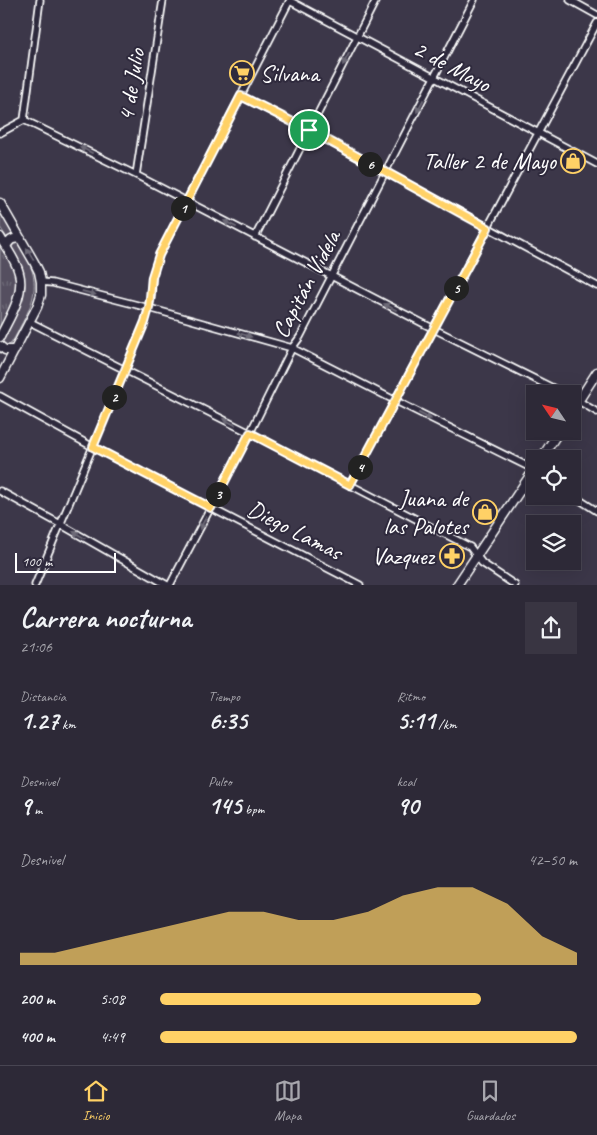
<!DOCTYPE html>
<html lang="es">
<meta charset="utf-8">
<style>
body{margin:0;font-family:Caveat,sans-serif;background:#393542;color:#f1f3f6;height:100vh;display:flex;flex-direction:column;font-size:19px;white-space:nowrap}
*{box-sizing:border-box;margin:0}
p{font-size:16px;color:#a7a6ad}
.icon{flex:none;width:28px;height:28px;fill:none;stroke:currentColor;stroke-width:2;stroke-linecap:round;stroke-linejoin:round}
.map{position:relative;height:585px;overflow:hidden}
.details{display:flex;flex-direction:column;background:#2d2937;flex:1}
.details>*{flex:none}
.needle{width:32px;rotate:305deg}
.controls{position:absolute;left:526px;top:385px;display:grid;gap:10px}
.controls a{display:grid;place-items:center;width:55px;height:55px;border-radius:0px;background:#2d2937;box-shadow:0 5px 20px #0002,0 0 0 1px #484552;font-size:25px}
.scale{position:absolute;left:15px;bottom:12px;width:101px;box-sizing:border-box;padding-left:5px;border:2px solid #fff;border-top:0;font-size:14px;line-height:18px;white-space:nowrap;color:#fff;-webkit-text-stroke:4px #2f2a3d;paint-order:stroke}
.pin{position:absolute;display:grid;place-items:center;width:42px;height:42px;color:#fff;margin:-21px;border:2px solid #fff;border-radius:50%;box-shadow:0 1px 5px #0007}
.km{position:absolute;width:25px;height:25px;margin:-12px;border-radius:50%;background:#222;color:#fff;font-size:14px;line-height:25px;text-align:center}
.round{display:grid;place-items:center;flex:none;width:52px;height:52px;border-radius:0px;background:#393542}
.headline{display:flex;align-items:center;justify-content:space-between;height:85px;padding:0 20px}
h1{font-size:28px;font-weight:700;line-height:38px}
.stats{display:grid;grid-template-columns:repeat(3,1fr);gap:8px;height:85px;padding:5px 20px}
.stats div{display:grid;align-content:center}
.stats b{font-size:25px;font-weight:700}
.stats small{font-size:14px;font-weight:400}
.stats p{font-size:14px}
.chart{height:140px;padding:10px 20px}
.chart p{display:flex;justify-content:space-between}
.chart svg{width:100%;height:90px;margin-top:5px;fill:#ffd166;opacity:.7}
ul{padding:0 20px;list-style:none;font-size:16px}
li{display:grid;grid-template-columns:80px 60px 1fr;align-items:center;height:38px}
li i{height:12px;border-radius:6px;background:#ffd166}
.tab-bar{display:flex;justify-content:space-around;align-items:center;height:70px;border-top:1px solid #484552;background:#2d2937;font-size:14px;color:#a7a6ad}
.tab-bar a{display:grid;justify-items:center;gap:2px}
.tab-bar .active{color:#ffd166}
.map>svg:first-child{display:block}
.grass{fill:#555060;stroke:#aaa8b0}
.park{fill:url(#park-tufts);stroke:#aaa8b0}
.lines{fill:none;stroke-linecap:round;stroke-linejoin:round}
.street-casing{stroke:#fff;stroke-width:9}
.secondary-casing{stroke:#fff;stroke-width:11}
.street{stroke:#2f2a3d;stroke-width:5.5}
.secondary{stroke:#2f2a3d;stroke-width:8}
.oneway{fill:#6d6a77}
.route-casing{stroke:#fff;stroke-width:10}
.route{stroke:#ffd166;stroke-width:6}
.labels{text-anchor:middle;stroke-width:4;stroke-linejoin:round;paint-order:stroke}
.street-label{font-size:24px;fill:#fff;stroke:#2f2a3d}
.poi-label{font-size:24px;fill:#fff;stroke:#2f2a3d;text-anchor:end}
</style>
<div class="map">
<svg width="597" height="585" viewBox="0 0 597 585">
<defs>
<pattern id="park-tufts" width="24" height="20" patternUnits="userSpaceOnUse" patternTransform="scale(1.25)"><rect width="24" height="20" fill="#555060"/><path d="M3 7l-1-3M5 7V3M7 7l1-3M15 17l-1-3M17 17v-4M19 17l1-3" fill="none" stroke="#6e6a78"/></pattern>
</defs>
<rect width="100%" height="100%" fill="#3c3749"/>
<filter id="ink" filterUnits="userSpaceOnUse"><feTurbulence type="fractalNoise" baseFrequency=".02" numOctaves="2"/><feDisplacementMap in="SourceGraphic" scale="10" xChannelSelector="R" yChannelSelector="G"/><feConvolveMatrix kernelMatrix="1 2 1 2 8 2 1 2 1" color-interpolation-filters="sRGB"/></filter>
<g filter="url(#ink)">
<path class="grass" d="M0,211L14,234L7,238L0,227Z
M16,243C22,245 24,252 27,258C40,284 34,302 20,327C17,334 13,341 8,347L3,345V341C15,317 32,293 21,266C18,259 11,252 12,244Z"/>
<path class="park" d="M0,237L15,262L19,291L0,337Z"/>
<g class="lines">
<defs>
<path id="street" d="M570,0L597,15
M290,1L597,164
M241,96C361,157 478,223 597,286
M24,120L136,175L434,329L565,394
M24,120L40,0
M0,133L24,120
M136,175L163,0
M255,237L309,131L376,0
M41,282L52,283L149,308L292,348L396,401L535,470
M30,322L250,433L470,547L482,563L515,585
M0,396L93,447L360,585
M572,397L597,412
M350,485L597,23
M0,491L60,524L167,585
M572,495L597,511
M35,585L145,322L151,298L152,277L159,255L290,0
M170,585L250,433L292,348L300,337L331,277L474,0"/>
<path id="secondary" d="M0,203L34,262L39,272L41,282V295L37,307L0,378
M0,237C6,248 16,260 19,273C25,295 9,318 0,337
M6,247C9,240 13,237 21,239
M0,346L5,350H15
M572,411L597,372
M541,459L559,431
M457,585L535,468"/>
</defs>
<use href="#street" class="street-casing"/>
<use href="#secondary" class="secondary-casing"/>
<use href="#street" class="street"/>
<use href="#secondary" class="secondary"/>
</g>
<defs><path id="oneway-solid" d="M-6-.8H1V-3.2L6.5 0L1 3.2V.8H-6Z" transform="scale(1.25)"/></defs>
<g class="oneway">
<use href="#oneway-solid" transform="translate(346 59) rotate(118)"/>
<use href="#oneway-solid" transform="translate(420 106) rotate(118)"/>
<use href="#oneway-solid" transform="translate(86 150) rotate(-154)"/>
<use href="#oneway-solid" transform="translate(230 224) rotate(-153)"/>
<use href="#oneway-solid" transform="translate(30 254) rotate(-120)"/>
<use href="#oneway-solid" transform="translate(89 293) rotate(15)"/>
<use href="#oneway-solid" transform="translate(390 307) rotate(-153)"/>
<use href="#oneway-solid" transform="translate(245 335) rotate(16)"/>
<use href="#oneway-solid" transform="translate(425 416) rotate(26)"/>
<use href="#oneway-solid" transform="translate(229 422) rotate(-153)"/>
<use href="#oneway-solid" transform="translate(203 523) rotate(118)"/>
<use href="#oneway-solid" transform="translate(79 535) rotate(-150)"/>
</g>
</g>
<g class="lines" filter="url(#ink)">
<defs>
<path id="route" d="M241,96L309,130L488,228L350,485L250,433L211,508L93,447L145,322L149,308L152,277L159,255Z"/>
</defs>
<use href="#route" class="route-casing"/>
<use href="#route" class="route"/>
</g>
<defs>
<symbol id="supermarket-ring" viewBox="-11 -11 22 22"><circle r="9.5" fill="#2f2a3d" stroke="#ffd166" stroke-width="1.5"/><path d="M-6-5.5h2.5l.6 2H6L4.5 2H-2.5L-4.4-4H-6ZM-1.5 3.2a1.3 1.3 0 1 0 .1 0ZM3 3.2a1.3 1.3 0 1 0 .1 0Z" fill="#ffd166"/></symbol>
<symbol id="shop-ring" viewBox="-11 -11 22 22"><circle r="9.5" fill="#2f2a3d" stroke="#ffd166" stroke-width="1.5"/><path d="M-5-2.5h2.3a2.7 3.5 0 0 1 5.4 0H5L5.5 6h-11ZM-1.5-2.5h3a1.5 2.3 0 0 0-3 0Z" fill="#ffd166"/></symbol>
<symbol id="pharmacy-ring" viewBox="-11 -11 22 22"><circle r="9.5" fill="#2f2a3d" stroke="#ffd166" stroke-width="1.5"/><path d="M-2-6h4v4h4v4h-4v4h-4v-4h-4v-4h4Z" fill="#ffd166"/></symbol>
</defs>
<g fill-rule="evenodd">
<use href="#supermarket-ring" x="228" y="59" width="28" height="28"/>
<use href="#shop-ring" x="559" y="147" width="28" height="28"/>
<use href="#shop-ring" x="471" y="498" width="28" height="28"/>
<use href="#pharmacy-ring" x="438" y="542" width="28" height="28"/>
</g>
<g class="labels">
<g class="street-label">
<text transform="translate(452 66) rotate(28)" y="8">2 de Mayo</text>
<text transform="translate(131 85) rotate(-81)" y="8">4 de Julio</text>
<text transform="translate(306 284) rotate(-62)" y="8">Capitán Videla</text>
<text transform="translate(295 530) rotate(27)" y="8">Diego Lamas</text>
</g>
<g class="poi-label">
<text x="260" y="81" text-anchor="start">Silvana</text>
<text x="556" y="169">Taller 2 de Mayo</text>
<text x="468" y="506">Juana de<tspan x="468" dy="28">las Palotes</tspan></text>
<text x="434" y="564">Vazquez</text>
</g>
</g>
</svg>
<div class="controls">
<a><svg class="needle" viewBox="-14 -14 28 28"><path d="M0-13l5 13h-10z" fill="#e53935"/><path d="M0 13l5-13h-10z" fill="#a7a6ad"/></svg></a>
<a><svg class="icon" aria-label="locate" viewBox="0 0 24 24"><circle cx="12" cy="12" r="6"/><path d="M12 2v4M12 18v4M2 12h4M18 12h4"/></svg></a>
<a><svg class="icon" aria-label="layers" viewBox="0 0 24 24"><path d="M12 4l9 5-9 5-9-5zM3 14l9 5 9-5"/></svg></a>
</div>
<div class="scale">100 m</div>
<div class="pin" style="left:309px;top:130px;background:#1e9e55"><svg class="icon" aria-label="arrive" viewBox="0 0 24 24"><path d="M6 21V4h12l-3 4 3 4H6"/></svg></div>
<b class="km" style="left:183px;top:208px">1</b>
<b class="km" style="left:114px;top:397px">2</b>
<b class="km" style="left:218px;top:494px">3</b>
<b class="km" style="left:360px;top:467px">4</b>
<b class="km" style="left:456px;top:288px">5</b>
<b class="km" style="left:370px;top:164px">6</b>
</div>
<section class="details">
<div class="headline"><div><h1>Carrera nocturna</h1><p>21:06</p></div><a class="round"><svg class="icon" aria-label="share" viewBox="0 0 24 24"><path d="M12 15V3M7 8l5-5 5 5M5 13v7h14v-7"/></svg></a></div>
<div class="stats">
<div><p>Distancia</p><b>1.27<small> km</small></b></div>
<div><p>Tiempo</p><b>6:35</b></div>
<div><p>Ritmo</p><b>5:11<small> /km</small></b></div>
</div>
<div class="stats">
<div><p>Desnivel</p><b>9<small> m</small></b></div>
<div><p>Pulso</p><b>145<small> bpm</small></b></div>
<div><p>kcal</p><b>90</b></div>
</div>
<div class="chart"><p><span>Desnivel</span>42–50 m</p>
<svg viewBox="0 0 160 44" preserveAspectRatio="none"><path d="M0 44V38L10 38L20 34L30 30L40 26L50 22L60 18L70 18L80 22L90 22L100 18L110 10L120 6L130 6L140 14L150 30L160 38V44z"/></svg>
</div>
<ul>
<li><b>200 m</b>5:08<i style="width:77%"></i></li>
<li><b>400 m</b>4:49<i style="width:100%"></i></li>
</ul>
</section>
<nav class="tab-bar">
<a class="active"><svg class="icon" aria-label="home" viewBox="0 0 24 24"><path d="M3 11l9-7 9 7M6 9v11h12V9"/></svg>Inicio</a>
<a><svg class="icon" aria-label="map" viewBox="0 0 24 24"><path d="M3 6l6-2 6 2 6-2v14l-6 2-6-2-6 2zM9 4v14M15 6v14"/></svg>Mapa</a>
<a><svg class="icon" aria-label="saved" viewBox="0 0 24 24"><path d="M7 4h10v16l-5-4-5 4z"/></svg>Guardados</a>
</nav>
